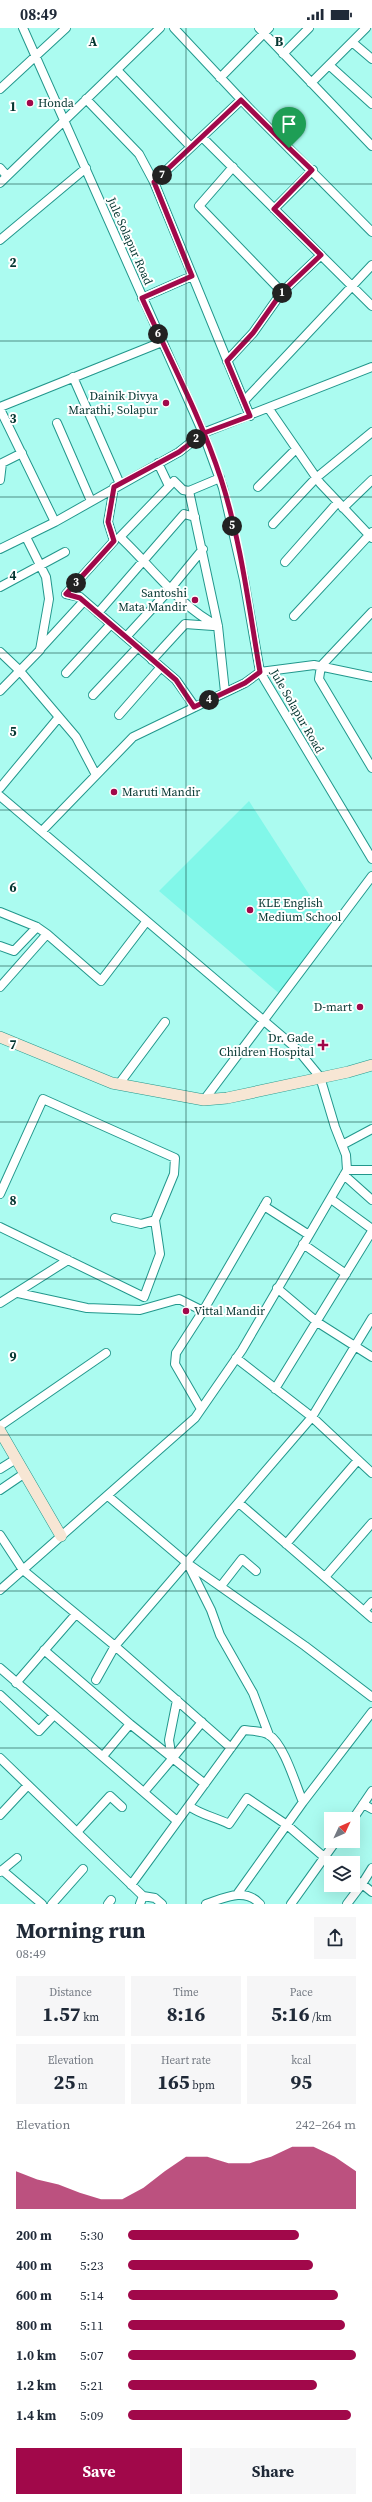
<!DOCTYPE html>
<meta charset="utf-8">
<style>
body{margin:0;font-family:"Source Serif 4",serif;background:#f6f6f7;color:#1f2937;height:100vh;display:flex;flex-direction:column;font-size:15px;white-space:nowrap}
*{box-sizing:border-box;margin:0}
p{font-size:13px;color:#747a83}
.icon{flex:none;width:22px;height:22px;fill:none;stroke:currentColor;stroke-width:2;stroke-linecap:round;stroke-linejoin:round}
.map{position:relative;height:1876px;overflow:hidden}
.panel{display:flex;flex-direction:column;background:#fff;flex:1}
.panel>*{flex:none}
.needle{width:26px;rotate:46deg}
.buttons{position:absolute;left:324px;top:1784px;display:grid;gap:8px}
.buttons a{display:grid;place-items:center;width:36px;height:36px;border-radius:0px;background:#fff;box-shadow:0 4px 16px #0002;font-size:20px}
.pin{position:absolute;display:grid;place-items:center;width:34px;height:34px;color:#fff;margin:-41px -17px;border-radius:50% 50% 50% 0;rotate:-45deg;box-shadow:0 0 4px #0007}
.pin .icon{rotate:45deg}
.km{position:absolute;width:20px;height:20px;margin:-10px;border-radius:50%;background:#222;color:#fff;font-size:11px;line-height:20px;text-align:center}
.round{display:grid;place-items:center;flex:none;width:42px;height:42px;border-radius:0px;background:#f6f6f7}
.headline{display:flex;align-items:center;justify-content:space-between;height:68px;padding:0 16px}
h1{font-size:22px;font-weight:700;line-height:30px}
.figures{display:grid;grid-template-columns:repeat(3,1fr);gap:6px;height:68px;padding:4px 16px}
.figures div{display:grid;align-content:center;border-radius:0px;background:#f6f6f7;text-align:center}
.figures b{font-size:20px;font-weight:700}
.figures small{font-size:11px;font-weight:400}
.figures p{font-size:11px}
.chart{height:112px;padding:8px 16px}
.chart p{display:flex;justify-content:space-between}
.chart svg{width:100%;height:72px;margin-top:4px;fill:#a1084a;opacity:.7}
.primary-button{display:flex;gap:8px;margin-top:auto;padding:8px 16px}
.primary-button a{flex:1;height:46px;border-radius:0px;background:#a1084a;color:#fff;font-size:16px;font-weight:700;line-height:46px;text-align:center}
.primary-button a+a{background:#f6f6f7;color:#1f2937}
ul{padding:0 16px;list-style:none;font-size:13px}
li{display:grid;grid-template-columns:64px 48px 1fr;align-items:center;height:30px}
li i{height:10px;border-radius:5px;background:#a1084a}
.status{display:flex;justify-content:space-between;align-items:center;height:28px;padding:0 20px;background:#fff;direction:ltr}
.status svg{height:11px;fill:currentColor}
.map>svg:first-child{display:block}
.built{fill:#81f7e9}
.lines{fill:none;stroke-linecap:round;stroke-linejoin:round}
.street-casing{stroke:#22978c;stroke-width:10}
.secondary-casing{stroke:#22978c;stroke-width:12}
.street{stroke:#fff;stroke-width:8}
.secondary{stroke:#f7e6d4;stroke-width:11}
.route-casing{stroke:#fff;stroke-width:8}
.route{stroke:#a1084a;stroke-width:5}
.grid{fill:none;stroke:#053631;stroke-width:1;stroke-opacity:0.55}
.poi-dot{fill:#a1084a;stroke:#fff;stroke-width:1.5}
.labels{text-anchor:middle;stroke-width:4;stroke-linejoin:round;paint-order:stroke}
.poi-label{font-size:12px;fill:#053631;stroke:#fff;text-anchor:start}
.street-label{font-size:12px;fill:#053631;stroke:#fff}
.grid-label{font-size:13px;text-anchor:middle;font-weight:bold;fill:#053631;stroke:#fff;stroke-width:4;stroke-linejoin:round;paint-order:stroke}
</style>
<div class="status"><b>08:49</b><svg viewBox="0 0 49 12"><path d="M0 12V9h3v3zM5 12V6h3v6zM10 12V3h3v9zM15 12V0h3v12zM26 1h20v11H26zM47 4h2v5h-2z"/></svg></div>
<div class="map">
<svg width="372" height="1876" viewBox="0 0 372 1876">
<rect width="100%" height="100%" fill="#abfbf0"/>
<path class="built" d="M249,773L332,902L281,967L159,863Z"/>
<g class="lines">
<defs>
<path id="street" d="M23,0L203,405L223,460L244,552L260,644L372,831
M174,0L249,80L372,204
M259,0L372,118
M352,14L372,31
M283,26L309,0
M329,37L372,76
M117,42L191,119
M220,50L269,0
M311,55L366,0
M0,61L66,0
M86,71L139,126L154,154
M241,72L154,154L250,388
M202,109L372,278
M233,139L199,178L282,264
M0,140L7,148
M0,155L160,0
M274,181L313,142
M0,212L86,140
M142,270L192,248
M227,333L253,305L282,264L321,227
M73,349L120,456
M244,373L372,237
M0,379L162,314
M0,381L55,494
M269,381L320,455L372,510
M57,395L91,473
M158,435L169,458
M220,450L189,463L218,598L225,664
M0,452L2,435L22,425
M114,459L108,494L114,513L66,566L80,569L126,609L176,652L195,679
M258,459L296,421
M189,463L183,462L174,453L120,509C151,538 180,579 218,598
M343,480L372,452
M273,496L316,450L372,404
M0,521L55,494L179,424L203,405L372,339
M285,534L338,474
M0,559L65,524
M372,584L321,638L319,651L372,740
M98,585L184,486L195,489
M294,588L372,504
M126,609L171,560L203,521
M40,621L84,573
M0,624L19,642L76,709L96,747
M152,632L185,596L213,598
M66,645L111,596
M0,663L40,622L49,571L46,549L26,509
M93,667L138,619
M119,687L161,639
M0,760L59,689
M0,768L297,1021L320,1049L335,1099L346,1127L347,1142L242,1322L195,1390L0,1562
M42,803L133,709L245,655L260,644L314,637L372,649
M0,884L37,899L47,906L101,953L146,894
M0,918L14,923L37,899
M0,959L47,906
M119,1056L165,994
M204,1072L372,848
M342,1117L372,1101
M347,1142H372
M344,1147L372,1172
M0,1166L43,1071L175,1130L174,1146L155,1192L160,1226L144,1269L0,1199
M331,1171L372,1201
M264,1178L309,1207
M115,1190L141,1196L155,1192
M303,1216L346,1246
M277,1260L317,1294L372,1329
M18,1265L87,1280L140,1282L179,1271L203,1283
M0,1275L68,1232
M236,1330L312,1389L372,1445
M275,1361L372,1203
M201,1381L175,1336L176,1325L203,1283L267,1173
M0,1398L106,1325
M0,1441L16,1431
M0,1462L25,1445
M108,1468L187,1535L305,1618L372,1669
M239,1475L372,1590
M0,1507L23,1542L115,1618L231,1720
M286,1516L358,1432
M188,1536L211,1582L220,1607L253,1665L269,1707
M325,1549L372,1495
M221,1558L242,1531L256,1543
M364,1583L372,1574
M44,1622L130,1696L103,1728
M0,1640L177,1793
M96,1652L115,1618L312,1389L372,1290
M16,1655L76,1586
M0,1667L39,1703L54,1687
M130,1696L205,1756
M0,1730L143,1868L140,1876
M172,1731L202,1694
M144,1764L172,1731L169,1712L177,1672
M303,1774L372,1684
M363,1776L372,1781
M189,1778C201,1787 215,1789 229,1796L247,1770L287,1797L331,1835
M0,1787L28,1757
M353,1791L372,1763
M77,1804L110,1768L122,1779
M2,1842L42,1876
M0,1844L17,1830
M353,1850L362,1856L372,1840
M131,1857L244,1702C251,1703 263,1703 269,1707C284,1716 296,1758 303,1774L238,1865
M143,1868L155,1870L162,1876
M52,1876L83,1841
M108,1876L111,1872
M206,1876C224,1870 245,1859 260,1876
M291,1876L336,1813
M347,1876L362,1856L372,1864"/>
<path id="secondary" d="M0,1009L112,1055L204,1072L227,1070L348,1044L372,1037
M0,1403L61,1508"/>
</defs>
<use href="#street" class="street-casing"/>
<use href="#secondary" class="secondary-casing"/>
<use href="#street" class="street"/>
<use href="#secondary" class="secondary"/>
</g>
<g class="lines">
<defs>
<path id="route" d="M289,120L312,142L274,181L321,227L282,264L253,305L227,333L250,388L204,405L179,424L114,459L108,494L114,513L66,566L80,570L126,609L176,652L194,679L245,655L260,644C249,580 241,513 221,451C201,389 169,330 142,270L192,248L154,154L241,72L289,120"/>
</defs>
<use href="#route" class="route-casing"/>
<use href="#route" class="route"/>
</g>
<path class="grid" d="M186,0V1876M0,156H372M0,313H372M0,469H372M0,625H372M0,782H372M0,938H372M0,1094H372M0,1251H372M0,1407H372M0,1563H372M0,1720H372"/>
<g class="poi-dot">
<circle cx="30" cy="75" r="4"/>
<circle cx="166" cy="375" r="4"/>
<circle cx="195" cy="572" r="4"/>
<circle cx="114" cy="764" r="4"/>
<circle cx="250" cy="882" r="4"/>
<circle cx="360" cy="979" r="4"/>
<path d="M321 1011h4v4h4v4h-4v4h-4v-4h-4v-4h4z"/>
<circle cx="186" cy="1283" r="4"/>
</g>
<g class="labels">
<g class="poi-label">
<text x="38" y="79">Honda</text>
<text x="158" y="372" text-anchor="end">Dainik Divya<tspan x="158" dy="14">Marathi, Solapur</tspan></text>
<text x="187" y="569" text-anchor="end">Santoshi<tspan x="187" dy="14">Mata Mandir</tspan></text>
<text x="122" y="768">Maruti Mandir</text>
<text x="258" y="879">KLE English<tspan x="258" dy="14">Medium School</tspan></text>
<text x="352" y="983" text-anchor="end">D-mart</text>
<text x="314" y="1014" text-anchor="end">Dr. Gade<tspan x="314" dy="14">Children Hospital</tspan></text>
<text x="194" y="1287">Vittal Mandir</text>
</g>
<g class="street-label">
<text transform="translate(130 213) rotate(66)" y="4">Jule Solapur Road</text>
<text transform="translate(297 683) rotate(60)" y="4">Jule Solapur Road</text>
</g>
</g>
<g class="grid-label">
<text x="93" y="18">A</text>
<text x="279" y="18">B</text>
<text x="13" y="83">1</text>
<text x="13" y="239">2</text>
<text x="13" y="395">3</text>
<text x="13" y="552">4</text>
<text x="13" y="708">5</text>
<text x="13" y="864">6</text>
<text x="13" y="1021">7</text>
<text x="13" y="1177">8</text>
<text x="13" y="1333">9</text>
</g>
</svg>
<div class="buttons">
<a><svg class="needle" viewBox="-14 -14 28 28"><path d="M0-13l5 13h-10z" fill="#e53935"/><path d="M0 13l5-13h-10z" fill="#747a83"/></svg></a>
<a><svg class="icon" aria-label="layers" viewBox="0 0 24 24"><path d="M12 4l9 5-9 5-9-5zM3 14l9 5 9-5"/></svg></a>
</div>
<div class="pin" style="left:289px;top:120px;background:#1e9e55"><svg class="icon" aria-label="arrive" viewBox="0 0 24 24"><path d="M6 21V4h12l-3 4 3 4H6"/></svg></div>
<b class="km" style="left:282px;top:265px">1</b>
<b class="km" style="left:196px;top:411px">2</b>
<b class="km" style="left:76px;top:555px">3</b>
<b class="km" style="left:209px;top:672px">4</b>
<b class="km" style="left:232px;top:498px">5</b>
<b class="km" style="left:158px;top:306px">6</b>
<b class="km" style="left:162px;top:147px">7</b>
</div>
<section class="panel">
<div class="headline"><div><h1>Morning run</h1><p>08:49</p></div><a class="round"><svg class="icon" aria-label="share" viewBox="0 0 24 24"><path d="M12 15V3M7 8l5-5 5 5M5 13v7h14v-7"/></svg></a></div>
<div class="figures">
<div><p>Distance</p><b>1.57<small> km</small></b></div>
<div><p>Time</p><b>8:16</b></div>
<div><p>Pace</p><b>5:16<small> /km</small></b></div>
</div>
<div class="figures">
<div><p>Elevation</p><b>25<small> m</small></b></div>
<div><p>Heart rate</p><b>165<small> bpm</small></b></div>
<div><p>kcal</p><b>95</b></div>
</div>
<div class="chart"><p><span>Elevation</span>242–264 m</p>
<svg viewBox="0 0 160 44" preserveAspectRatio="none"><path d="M0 44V21L10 26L20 29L30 34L40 38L50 38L60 31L70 21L80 12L90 12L100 16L110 16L120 12L130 6L140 6L150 12L160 21V44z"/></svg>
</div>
<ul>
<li><b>200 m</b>5:30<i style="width:75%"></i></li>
<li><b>400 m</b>5:23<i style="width:81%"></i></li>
<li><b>600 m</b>5:14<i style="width:92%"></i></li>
<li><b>800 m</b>5:11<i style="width:95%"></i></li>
<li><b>1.0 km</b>5:07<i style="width:100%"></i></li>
<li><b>1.2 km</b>5:21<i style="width:83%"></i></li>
<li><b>1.4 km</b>5:09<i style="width:98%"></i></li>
</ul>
<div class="primary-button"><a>Save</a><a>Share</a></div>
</section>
